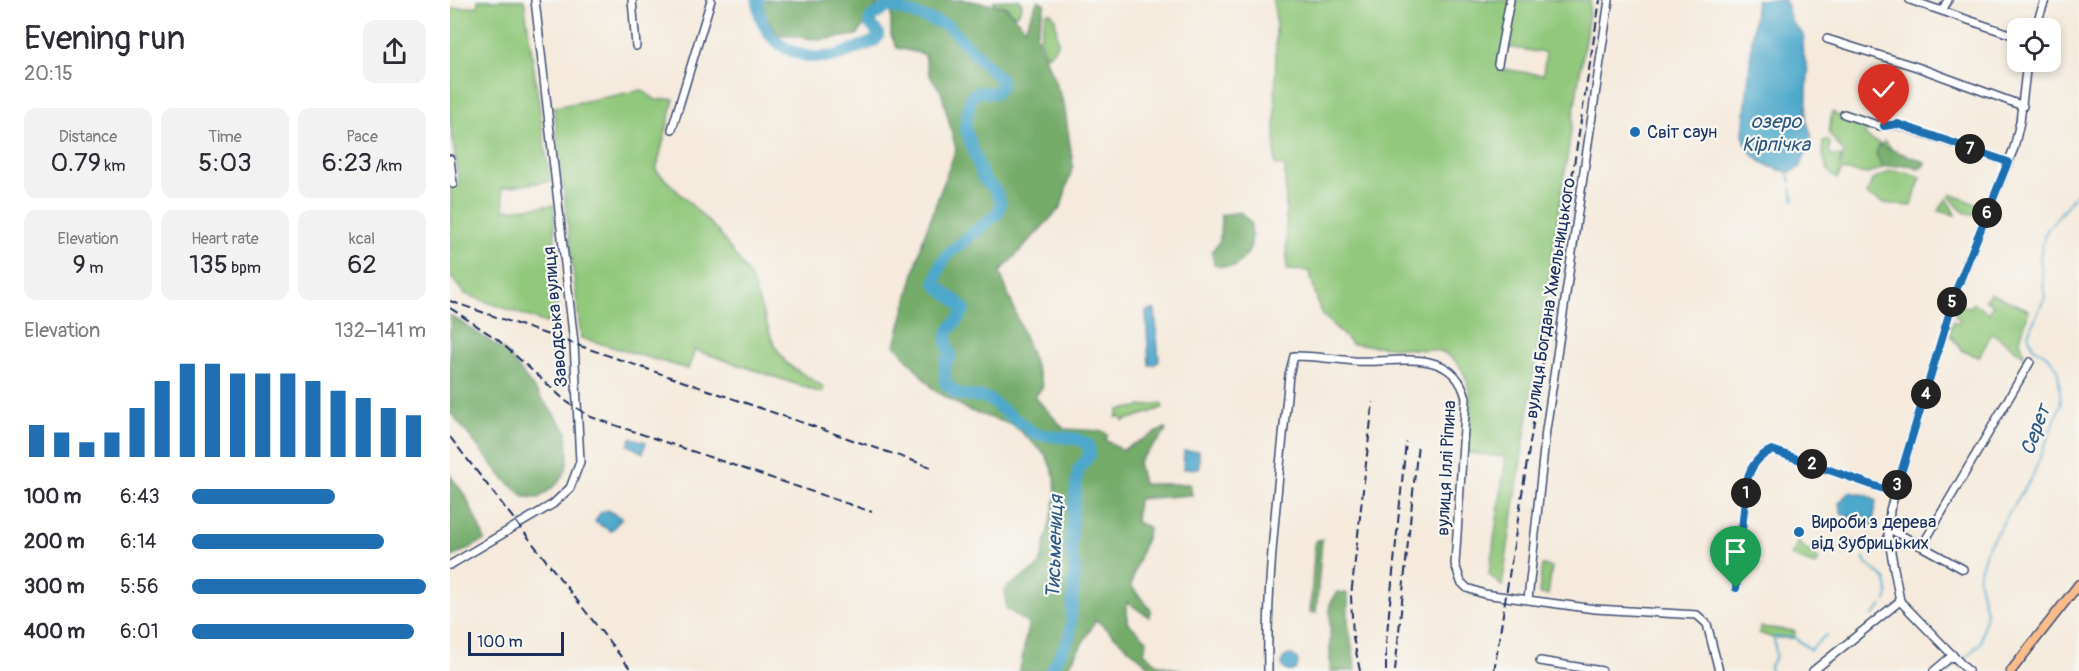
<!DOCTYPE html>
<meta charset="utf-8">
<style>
body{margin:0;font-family:Pangolin,sans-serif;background:#f2f2f3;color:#2b2b33;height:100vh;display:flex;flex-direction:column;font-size:22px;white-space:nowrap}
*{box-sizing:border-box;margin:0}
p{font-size:20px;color:#7c7c81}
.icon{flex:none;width:33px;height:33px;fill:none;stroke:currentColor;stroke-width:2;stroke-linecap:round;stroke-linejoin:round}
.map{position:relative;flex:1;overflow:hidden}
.panel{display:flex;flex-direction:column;background:#fff;width:450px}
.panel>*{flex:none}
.buttons{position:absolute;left:1557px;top:18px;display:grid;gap:12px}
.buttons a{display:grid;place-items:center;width:54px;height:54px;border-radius:12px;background:#fff;box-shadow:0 3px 9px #0003;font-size:30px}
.scale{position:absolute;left:18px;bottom:15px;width:96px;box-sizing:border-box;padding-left:6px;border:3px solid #1b2f5e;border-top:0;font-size:16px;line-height:21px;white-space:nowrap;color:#1b2f5e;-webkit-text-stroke:4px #f6f6f2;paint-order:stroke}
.pin{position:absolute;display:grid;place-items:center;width:51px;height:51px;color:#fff;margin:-62px -26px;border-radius:50% 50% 50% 0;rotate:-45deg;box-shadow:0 0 6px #0007}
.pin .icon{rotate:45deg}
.km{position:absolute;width:30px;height:30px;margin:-15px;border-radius:50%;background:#222;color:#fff;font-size:16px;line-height:30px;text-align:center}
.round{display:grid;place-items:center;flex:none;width:63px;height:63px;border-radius:12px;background:#f2f2f3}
.overview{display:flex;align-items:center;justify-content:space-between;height:102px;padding:0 24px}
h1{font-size:33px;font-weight:600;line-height:45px}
.stats{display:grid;grid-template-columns:repeat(3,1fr);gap:9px;height:102px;padding:6px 24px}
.stats div{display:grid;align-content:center;border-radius:12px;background:#f2f2f3;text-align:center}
.stats b{font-size:26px;font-weight:600}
.stats small{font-size:16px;font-weight:400}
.stats p{font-size:16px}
.chart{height:168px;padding:12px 24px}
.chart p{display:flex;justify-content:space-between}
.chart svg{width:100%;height:108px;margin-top:6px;stroke:#1f6fb2;stroke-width:6}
ul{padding:0 24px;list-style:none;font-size:20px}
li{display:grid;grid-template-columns:96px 72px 1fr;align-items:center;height:45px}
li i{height:15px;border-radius:8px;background:#1f6fb2}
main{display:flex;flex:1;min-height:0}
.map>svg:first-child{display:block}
.green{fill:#92c87b;stroke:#567c6c;stroke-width:1.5;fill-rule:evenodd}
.forest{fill:#75ac6b;stroke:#486e64;stroke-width:1.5}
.water{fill:#4da8cb;stroke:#346c94;stroke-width:1.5}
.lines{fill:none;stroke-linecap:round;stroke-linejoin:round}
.stream{stroke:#4da8cb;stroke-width:2}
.river{stroke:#4da8cb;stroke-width:12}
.minor-casing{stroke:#3c4b71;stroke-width:10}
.major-casing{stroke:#3c4b71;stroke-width:11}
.minor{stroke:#fff;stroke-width:7}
.major{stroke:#fabc8b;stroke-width:8}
.rail{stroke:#1b2f5e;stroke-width:2;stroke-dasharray:9 4.5;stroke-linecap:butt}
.route-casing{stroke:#fff;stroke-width:12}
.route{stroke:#1f6fb2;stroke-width:8}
.poi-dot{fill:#1f6fb2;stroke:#f6f6f2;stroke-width:2}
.labels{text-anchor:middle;stroke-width:4.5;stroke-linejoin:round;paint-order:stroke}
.poi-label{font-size:18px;fill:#1b2f5e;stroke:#f6f6f2;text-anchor:start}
.street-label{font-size:18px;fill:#1b2f5e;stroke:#f6f6f2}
.water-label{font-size:20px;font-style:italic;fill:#2c5984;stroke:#f6f6f2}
</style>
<main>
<section class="panel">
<div class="overview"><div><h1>Evening run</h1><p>20:15</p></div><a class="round"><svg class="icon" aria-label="share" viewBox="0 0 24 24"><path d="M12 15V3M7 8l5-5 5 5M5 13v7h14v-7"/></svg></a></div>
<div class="stats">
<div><p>Distance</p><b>0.79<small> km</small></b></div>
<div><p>Time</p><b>5:03</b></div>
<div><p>Pace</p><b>6:23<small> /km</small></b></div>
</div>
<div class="stats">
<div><p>Elevation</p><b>9<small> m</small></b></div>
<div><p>Heart rate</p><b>135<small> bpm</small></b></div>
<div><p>kcal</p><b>62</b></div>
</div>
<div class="chart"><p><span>Elevation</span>132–141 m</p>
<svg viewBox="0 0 160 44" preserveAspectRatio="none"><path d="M5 44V31M15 44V34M25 44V38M35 44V34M45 44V24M55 44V13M65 44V6M75 44V6M85 44V10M95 44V10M105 44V10M115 44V13M125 44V17M135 44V20M145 44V24M155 44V27"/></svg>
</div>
<ul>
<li><b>100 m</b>6:43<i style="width:61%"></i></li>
<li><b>200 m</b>6:14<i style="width:82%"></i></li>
<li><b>300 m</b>5:56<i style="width:100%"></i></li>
<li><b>400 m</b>6:01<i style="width:95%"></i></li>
</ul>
</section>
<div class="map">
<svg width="1629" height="671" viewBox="0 0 1629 671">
<rect width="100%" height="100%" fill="#f6f6f2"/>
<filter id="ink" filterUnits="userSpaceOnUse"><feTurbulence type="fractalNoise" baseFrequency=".0167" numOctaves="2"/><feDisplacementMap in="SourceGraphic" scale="12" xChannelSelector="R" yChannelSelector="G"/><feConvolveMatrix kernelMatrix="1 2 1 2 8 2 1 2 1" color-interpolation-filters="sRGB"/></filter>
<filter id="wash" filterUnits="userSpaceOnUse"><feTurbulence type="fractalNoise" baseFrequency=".008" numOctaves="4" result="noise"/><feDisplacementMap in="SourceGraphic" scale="24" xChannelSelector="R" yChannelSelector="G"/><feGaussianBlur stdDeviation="1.35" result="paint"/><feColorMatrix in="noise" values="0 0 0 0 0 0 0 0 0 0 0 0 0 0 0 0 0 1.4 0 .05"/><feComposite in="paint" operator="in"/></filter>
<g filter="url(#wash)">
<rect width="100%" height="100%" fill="#f5eadb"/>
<path class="green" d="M28,0H74L100,181L52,188L55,210L104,205L107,327L15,294L0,276L1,187L9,185L0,121V9L28,6Z
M570,0L572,6L568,14L563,15L557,6L545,5L543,1Z
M823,0H1141L1052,586L1039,575L1056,457L1017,453C1019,418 1031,368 990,351L902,344L871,313L859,271L837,270L835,166L825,165L826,20ZM1056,47L1096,53L1093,75L1052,69Z
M600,12L605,18L608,44L599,55H596L590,38L596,13Z
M192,90L206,100L224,99L206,170L266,229L300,276L324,345L337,364L374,387L372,393L245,350L238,369L131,338L104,107Z
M1382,112L1406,126L1409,124L1417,126L1415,136L1432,145L1434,141L1441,148L1433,168L1418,174L1392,170L1387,179C1375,173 1372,155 1373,142L1377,140L1380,143L1379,151L1382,156H1391L1390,167L1394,153L1379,133Z
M1440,171L1456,172L1471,177L1461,206L1434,203L1417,195L1422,180Z
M1501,194L1530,206L1527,213C1513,217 1509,207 1500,197Z
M1497,198L1505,215L1489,211Z
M1540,293L1579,310L1570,340L1574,356L1542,333L1529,357L1513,351L1499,334L1503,321L1509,323L1510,319L1505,316L1508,305L1520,307L1523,303L1539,313L1543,305L1535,300Z
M711,403L713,408L673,421L671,417H666L669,410Z
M1348,542L1369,560L1365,565L1341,556Z
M1092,565L1102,567L1098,595L1089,594Z
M1310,627L1345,631L1344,638H1323L1309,633Z"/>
<path class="forest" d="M302,0H514L555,7L575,28L588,0L595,4L586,35L614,104L623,165L611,207L550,272L593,386L585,397L614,429L652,431L658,435L655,440L672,450L715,428L716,432L688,462L693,484H740L742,495L688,499L686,522L699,527C694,548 685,565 681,586L701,610L699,617L677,602V622L697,640L694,652L707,664L733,671H705L646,620L616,671H568L571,666L578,624L556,608L555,589L590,565L606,497L605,477L596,455L563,425L520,411L485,391L445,345L473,239L506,149L491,91L480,76L474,54L447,48L441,35V4H428L407,35L371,40L328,34Z
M1429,145L1475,162L1474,166L1468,169L1458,165L1432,167L1426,154Z
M790,212L801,223C802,247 803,250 785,267L768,266L764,264L762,251L770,241L771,215Z
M0,315L55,351L117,431L118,458L116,469L108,483L89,498L75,497L54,479L0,412Z
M0,475L16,497L35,540L0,558Z
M872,539L866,613L860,612L865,541Z
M887,592L896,593L898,596V622L906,671H880V604Z"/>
<path class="water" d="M1306,0H1335L1341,21L1354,36L1352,48L1358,71L1356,119L1361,134L1360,149L1354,156L1351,166L1342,172C1317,169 1298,159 1293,134Z
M699,310H705L709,361L704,365H699L696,312Z
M181,438L196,442L193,453L178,445Z
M734,451H749V468L733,469Z
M1399,492L1416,495L1426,501L1423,525L1416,526L1392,514L1389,503Z
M158,510L172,518L161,531L145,522L150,513Z
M832 663a8 8 0 1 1 16 0a8 8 0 1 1-16 0Z"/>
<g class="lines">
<path class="stream" d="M1337,172L1341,182
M1341,189L1344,200
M1414,557L1415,562L1436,580L1438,594L1436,601
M1422,616L1432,606
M1321,671L1320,666L1326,656L1324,637H1344L1360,650L1376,635
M1493,671L1517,657L1531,642L1536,612L1528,578L1537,548L1583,475L1611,405L1608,370L1599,357L1583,347L1578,334L1595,297L1590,258L1595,233L1629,190"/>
<path class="river" d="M308,0C308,40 347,63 384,56C391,55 399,51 406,48C415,45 427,43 429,34L419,23L420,18L439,6L497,25L551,80L550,88L545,93L529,92L521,97L515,127L533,178L546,191L551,203L548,213L499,253L491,264L485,283C494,295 506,298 514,309C504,332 489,326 501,356L495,363V383L507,394L537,398L585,434L627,439L638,444L640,455L628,470L623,512L621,551L625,568L620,636L601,671"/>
</g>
</g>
<g filter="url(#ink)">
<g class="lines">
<defs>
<path id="minor" d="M182,0L186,46
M1460,0L1568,37
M1493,9L1498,0
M1585,28L1595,0
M1377,39L1467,67L1573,106
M1048,64L1060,0
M1394,114L1430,126L1448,125L1558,162
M222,129L261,0
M0,159L3,184
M1438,528L1513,569
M1472,546L1580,362
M0,565L103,504L120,488L130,462L124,343L85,0
M1286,588L1297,480C1301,466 1308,456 1322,450L1445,493
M1078,600L1096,430L1159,0
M1450,601L1438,536L1440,510L1507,288L1564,148L1570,122L1577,62
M1450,601L1518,671
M1090,661L1152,671
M818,671C816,572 830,474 839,375L844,356C864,356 884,359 904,361C945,364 1003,345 1016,398L1005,564L1011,582L1017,588L1034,594L1145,609L1247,615L1257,624L1269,671
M1363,671L1450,601
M1484,671L1503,655"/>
<path id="major" d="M1561,671L1629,584"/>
</defs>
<use href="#minor" class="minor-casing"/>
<use href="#major" class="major-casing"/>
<use href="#minor" class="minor"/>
<use href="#major" class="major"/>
<path class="rail" d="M0,301L481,467
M0,308L47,339L117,402L141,417L422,512
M0,437L182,671
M910,671L903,637L901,596L923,402
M936,671V643L956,442
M945,671L968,443
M1044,671L1150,0"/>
</g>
</g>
<g class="lines" filter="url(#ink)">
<defs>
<path id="route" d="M1286,588L1297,480C1301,466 1308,456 1322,450L1445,493L1507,288L1558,162L1448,124L1434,126"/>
</defs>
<use href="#route" class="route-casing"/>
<use href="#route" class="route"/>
</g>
<g class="poi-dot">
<circle cx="1185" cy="132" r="6"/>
<circle cx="1349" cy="532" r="6"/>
</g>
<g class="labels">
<g class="poi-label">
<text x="1197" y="138">Світ саун</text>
<text x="1361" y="528">Вироби з дерева<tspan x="1361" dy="21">від Зубрицьких</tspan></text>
</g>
<g class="street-label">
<text transform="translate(1100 298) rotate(-81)" y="6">вулиця Богдана Хмельницького</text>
<text transform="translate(105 317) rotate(-95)" y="6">Заводська вулиця</text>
<text transform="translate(996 468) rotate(-87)" y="6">вулиця Іллі Ріпина</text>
</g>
<g class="water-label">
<text x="1326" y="128">озеро<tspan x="1326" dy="23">Кірпічка</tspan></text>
<text transform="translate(1585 430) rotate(-70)" y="7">Серет</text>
<text transform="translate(604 547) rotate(-88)" y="7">Тисьмениця</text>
</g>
</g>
</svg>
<div class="buttons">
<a><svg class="icon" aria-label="locate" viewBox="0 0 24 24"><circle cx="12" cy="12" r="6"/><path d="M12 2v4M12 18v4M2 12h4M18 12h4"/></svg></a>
</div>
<div class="scale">100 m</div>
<div class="pin" style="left:1286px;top:588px;background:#1e9e55"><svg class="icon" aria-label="arrive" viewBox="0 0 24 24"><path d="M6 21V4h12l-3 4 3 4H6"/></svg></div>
<div class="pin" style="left:1434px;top:126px;background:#d93025"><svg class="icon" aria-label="check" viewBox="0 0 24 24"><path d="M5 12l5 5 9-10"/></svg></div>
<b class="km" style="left:1296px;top:493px">1</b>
<b class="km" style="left:1362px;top:464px">2</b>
<b class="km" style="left:1447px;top:485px">3</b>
<b class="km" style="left:1476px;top:394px">4</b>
<b class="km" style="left:1502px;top:302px">5</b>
<b class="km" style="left:1537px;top:213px">6</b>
<b class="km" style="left:1520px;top:149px">7</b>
</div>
</main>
